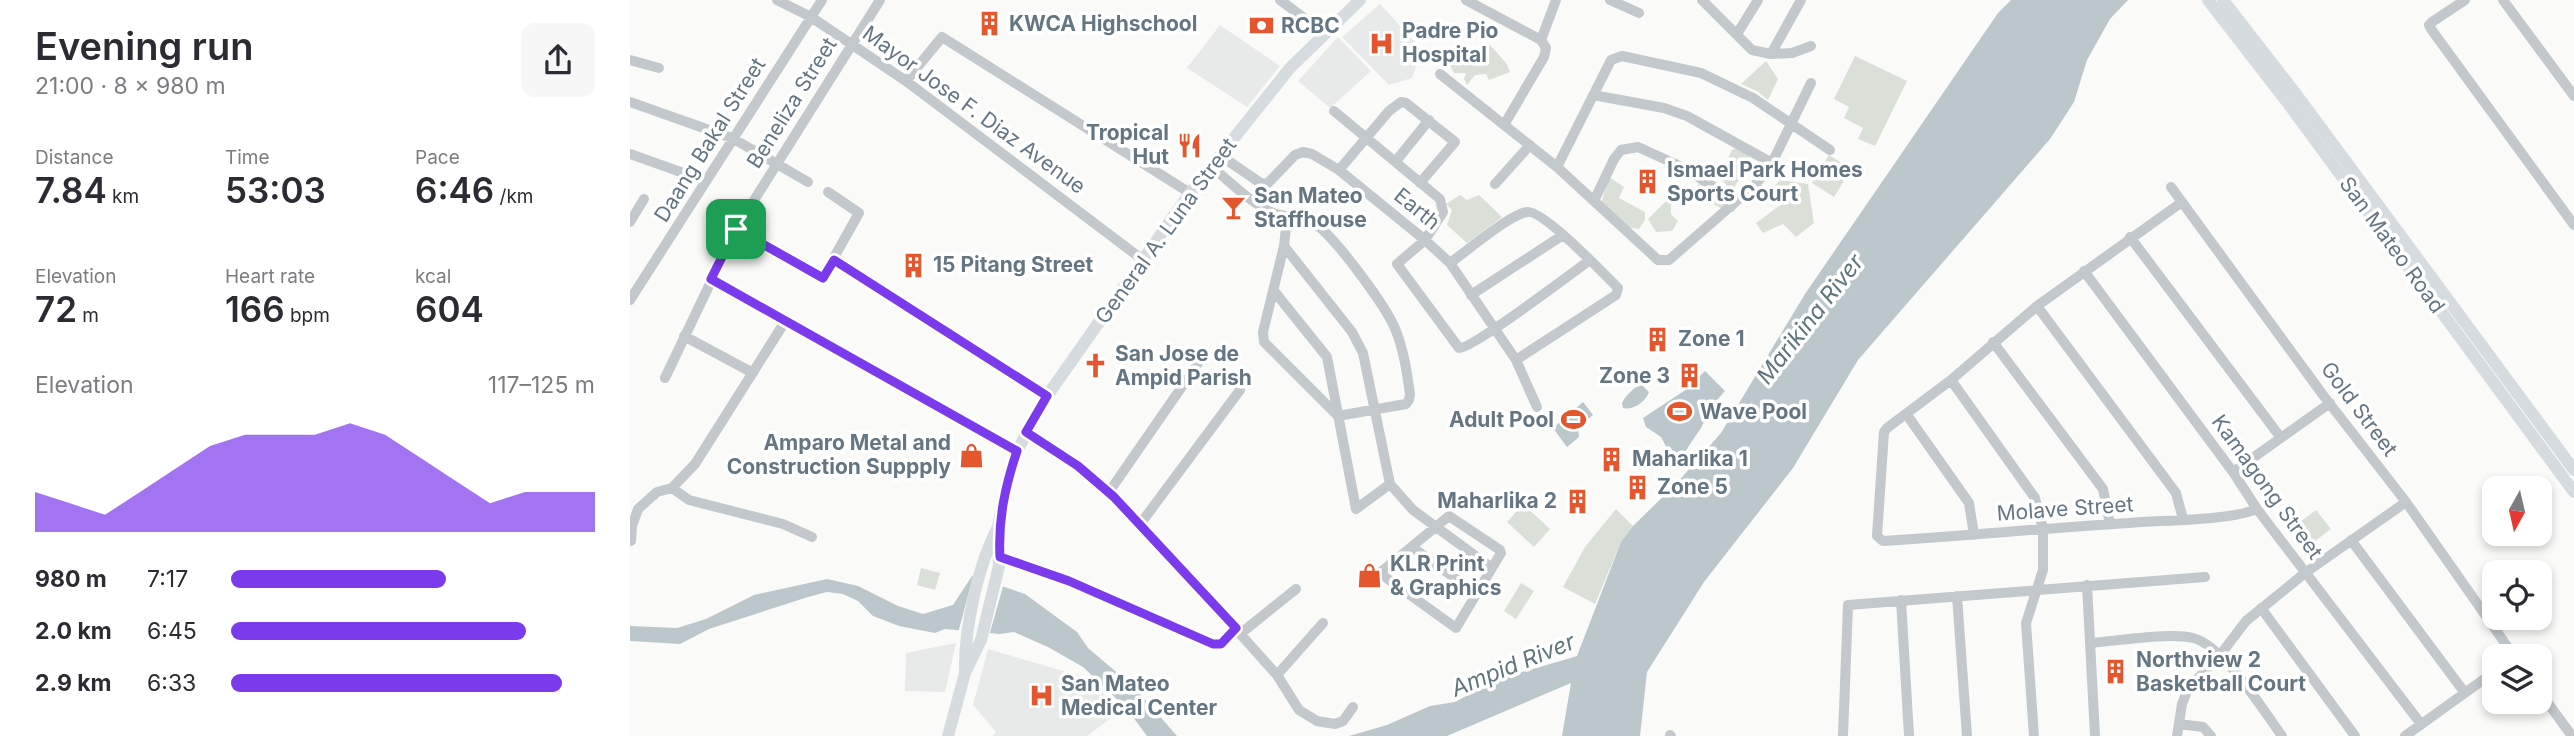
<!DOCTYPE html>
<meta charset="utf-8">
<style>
body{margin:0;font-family:Inter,sans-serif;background:#f7f7f7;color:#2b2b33;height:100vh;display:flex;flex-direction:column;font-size:26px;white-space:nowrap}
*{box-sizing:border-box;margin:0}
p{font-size:23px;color:#7c7c81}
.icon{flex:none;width:38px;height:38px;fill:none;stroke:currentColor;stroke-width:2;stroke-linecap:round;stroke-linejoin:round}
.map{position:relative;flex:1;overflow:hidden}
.details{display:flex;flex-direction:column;background:#fff;width:630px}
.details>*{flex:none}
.needle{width:46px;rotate:188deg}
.fabs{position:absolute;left:1852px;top:476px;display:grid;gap:14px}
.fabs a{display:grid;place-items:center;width:70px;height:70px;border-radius:14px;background:#fff;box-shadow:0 4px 10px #0003;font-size:35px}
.pin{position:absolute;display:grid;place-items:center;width:60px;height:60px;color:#fff;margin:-30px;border-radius:14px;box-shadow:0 4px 10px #0006}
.round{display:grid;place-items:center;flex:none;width:74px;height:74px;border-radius:14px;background:#f7f7f7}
.summary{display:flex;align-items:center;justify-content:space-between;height:119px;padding:0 35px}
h1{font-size:38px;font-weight:600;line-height:52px}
.figures{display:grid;grid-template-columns:repeat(3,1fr);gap:10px;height:119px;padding:7px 35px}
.figures div{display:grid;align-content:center}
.figures b{font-size:35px;font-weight:600}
.figures small{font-size:19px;font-weight:400}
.figures p{font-size:19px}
.chart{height:196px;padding:14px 35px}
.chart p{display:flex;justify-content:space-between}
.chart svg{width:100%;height:126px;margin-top:7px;fill:#7c3aed;opacity:.7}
ul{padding:0 35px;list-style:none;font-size:23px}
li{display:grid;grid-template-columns:112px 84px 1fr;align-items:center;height:52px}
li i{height:18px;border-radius:9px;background:#7c3aed}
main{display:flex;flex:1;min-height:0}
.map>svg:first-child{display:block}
.built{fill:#e8e9e9}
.green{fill:#dadfd7}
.water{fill:#bbc7cb}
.pier{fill:#fafaf8}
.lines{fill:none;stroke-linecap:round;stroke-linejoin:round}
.minor{stroke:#c3c8cc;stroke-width:10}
.major{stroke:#d6dbdf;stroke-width:12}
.route-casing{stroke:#fff;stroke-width:14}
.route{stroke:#7c3aed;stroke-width:9}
.labels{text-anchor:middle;stroke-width:7;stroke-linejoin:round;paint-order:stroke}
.poi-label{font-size:21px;font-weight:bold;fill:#657683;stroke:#fff;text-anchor:start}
.street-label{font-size:21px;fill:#657683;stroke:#fff}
.water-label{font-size:23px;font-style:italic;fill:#60757c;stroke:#fff}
</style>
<main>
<section class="details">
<div class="summary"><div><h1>Evening run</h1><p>21:00 · 8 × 980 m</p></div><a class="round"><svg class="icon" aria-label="share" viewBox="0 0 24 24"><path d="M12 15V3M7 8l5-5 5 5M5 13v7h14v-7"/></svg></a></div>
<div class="figures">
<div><p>Distance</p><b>7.84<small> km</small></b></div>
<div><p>Time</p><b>53:03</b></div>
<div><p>Pace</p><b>6:46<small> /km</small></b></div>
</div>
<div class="figures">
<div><p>Elevation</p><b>72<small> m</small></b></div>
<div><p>Heart rate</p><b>166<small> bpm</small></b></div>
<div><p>kcal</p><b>604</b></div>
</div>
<div class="chart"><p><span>Elevation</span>117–125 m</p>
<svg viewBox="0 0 160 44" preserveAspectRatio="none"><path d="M0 44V30L10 34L20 38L30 30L40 22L50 14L60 10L70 10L80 10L90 6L100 10L110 18L120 26L130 34L140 30L150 30L160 30V44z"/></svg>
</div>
<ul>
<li><b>980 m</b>7:17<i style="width:59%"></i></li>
<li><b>2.0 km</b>6:45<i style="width:81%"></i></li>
<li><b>2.9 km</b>6:33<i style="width:91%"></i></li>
</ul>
</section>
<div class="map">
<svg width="1944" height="736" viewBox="0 0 1944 736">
<rect width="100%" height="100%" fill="#fafaf8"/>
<path class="built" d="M750,4L792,50L782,78L759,85L712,37Z
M590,25L650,66L617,107L557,68Z
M708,37L741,71L700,108L668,81Z
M326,643L315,692L275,691L276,653Z
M358,649L447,675L468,687L489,712L457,736H362L366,732L343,705Z"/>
<path class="green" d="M860,45L877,64L880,72L859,80L856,74L845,75L837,85L834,79L836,73H824L819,63L826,65L832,60L833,53L846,56L843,65L852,66L855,60L853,48Z
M1225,56L1277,81L1245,146L1228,139L1233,128L1214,118L1219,107L1204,99Z
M1136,61L1148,79L1138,100L1127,91L1111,84Z
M1113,146L1120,153L1117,170L1105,185L1107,204L1104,212L1096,211L1074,199L1079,195H1069L1067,185L1078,181L1094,188L1097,185L1091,180C1096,170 1096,160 1102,150Z
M1199,155L1221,169L1204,197L1182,183Z
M979,177L994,187L989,198L1015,212V220L1009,229L995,227L971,204Z
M1150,180L1178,184L1184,223L1166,237L1153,224L1133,233L1126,223L1153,203L1143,188Z
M1052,185L1055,191L1041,205V214L1048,221L1042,231L1026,232L1018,219Z
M830,195L837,200L849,195L872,217L837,243L817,225L822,210L816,204Z
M893,504L920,529L904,547L877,522Z
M986,509L1003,526L991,542L965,604L933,587L955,547Z
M1686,510L1701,529L1681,544L1666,525Z
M291,568L310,573L305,590L287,585Z
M891,583L904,591L886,619L874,611Z"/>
<path class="water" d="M1381,0H1498L1480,19L1457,60L1444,102L1420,139L1228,360L1163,468L1074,582L1017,672L1010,736H932L941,683L817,736H719L757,725L800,706L825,702L869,679L947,656L991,542L1003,526L1046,484L1091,433L1175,294L1368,13Z
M1075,371L1095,391L1082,406L1071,428L1048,462H1044L1031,437L1016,427L1013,418L1057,389Z
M1012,385L1019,392C1016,401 1003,411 993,408L992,403C995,397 1004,386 1012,385Z
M953,402L963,415L948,428L949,437L937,447L923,428Z
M342,576L395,594L447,632L458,648L505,688L547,736H517L497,709L453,667L418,647L384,632L370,634L315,629L305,633L269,626L243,616L228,601L213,594L197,592L178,597L79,629L50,644L0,641V626L47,628L76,619L124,595L197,579L228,586L268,606L293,614L323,605Z"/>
<path class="pier" d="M344,573L374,583L359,636L328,633Z"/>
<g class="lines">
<path class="minor" d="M147,0L181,17L276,81L513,260
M650,0L694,33
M836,0L911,40
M980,0L1009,13
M1072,0L1122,50L1141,54L1171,0
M1835,0L1802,22L1799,25L1801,29L1944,225
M1873,0L1944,96
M1107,34L1128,0
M911,40L926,0
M1141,54L1162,53L1181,46
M0,60L29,68
M810,74L927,167L1028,260H1039L1126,184L1142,163L1181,83
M276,81L312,37L560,193
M963,95L1034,108L1057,116L1142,163
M0,102L102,138L178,182
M704,111L810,199L813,212L795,240L767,264L829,348C842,349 942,273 960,260
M874,125L914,57L916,48L911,40
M0,154L76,181
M591,156L632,184L638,183L665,155L673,152L682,154L709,170L795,240L820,263L886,360L907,407
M766,161L799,120
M582,167C600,182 620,202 641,212C654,219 670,215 682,222C703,233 758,309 766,331C774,351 777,373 780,394L779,400L776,404L708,416
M927,167L981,60L992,56L1071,73L1123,98L1200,150
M709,170L759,111L771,102L776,103L825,142L790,183
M865,184L900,145
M1541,187L1693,395L1776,502L1884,656
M964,201L984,159L991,150L1008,147L1054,168L1106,201
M1552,202L1407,306L1321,380L1257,428L1254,432L1247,536L1253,541C1335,536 1417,528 1499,523C1533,520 1598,521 1627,509
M657,218L654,246L633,332L634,342L707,415
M0,222L14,199
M106,229L193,277L229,213L198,192
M1500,237L1651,438
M654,246L722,332L733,353L760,484
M204,260L417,396
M820,263C837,251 879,215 897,212C912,209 975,275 988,288L986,295L886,360
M1454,271L1603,472L1627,509L1791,724
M81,279L387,451
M644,291L697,357L726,509L760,484
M841,295L933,235
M0,300L192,0
M1407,306L1546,493L1553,519
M54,336L123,373
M1363,342L1473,489L1480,524
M35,378L106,229L250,0
M1321,380L1405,498L1413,529V570L1396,623L1404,736
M1277,415L1339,503L1344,535
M396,432L448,466L511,523L647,675L669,710L687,721L705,724L713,721L723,707
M1603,472L1700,403
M760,484L783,510L862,568
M42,488L59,500L153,524L182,537
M479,492L569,362
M819,516L870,550L871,553L826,628L751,574L752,571Z
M511,523L610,390
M1721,540L1835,693
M1,541L2,526L8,509L27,492L42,488L65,464L156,320
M782,547L847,594
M370,557L439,581L583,644H591L606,628
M1457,585L1465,736
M1327,596L1337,736
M1271,600L1279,736
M1631,608L1725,736
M610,634L666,589
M1461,643C1486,641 1541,632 1563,638C1593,645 1633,710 1652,736
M647,675L693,623
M1909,691L1942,736
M1549,724L1573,727L1581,736
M1040,735L1041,736
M1213,736L1218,605L1575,577
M1547,736L1552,704L1558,689L1591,654L1616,621L1675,573L1776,502
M1775,736L1864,672"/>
<path class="major" d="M1578,0L1657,102L1944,492
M1593,0L1666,94L1944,470
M335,672C334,629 348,565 368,527
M318,736L335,673L351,640L369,566L368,527L378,476L387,451L417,396L560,193L660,68L730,0"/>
</g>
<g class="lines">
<defs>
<path id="route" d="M106,229L193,278L204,260L417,396L396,432L448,466L484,497L606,628L591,644H583L439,581L370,557C368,519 375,487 387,451L81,279Z"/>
</defs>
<use href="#route" class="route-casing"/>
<use href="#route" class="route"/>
</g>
<defs>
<symbol id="building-bare" viewBox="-9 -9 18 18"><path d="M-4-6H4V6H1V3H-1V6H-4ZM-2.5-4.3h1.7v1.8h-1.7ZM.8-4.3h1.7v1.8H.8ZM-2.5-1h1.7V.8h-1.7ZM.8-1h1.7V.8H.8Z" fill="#e4572e" stroke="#fff" stroke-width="2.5" paint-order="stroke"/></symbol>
<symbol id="bank-bare" viewBox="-9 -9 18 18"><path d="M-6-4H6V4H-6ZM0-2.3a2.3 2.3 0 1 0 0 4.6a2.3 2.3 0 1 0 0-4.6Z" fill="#e4572e" stroke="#fff" stroke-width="2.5" paint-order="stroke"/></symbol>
<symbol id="hospital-bare" viewBox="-9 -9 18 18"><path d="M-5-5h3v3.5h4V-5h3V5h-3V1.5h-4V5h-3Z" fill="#e4572e" stroke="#fff" stroke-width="2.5" paint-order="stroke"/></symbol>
<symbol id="restaurant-bare" viewBox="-9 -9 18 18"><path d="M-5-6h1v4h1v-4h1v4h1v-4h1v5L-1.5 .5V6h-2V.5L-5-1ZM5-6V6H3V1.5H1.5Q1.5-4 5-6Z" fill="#e4572e" stroke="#fff" stroke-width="2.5" paint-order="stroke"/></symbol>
<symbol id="bar-bare" viewBox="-9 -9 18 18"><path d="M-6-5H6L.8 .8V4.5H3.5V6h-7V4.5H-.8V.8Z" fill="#e4572e" stroke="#fff" stroke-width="2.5" paint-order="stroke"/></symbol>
<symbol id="church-bare" viewBox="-9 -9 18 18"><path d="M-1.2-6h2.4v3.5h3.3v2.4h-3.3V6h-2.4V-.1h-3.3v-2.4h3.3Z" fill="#e4572e" stroke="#fff" stroke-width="2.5" paint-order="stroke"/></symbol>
<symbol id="stadium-bare" viewBox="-9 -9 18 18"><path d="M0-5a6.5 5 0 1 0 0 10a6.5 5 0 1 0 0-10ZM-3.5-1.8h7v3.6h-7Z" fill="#e4572e" stroke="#fff" stroke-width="2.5" paint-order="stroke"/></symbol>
<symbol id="shop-bare" viewBox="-9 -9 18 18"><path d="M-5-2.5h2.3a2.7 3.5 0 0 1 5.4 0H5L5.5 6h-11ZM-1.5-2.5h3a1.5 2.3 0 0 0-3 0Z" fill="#e4572e" stroke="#fff" stroke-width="2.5" paint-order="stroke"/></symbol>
</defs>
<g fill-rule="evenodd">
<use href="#building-bare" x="342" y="6" width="35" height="35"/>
<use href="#bank-bare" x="614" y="8" width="35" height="35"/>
<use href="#hospital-bare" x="734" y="26" width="35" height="35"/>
<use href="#restaurant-bare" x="542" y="128" width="35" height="35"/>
<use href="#building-bare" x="1000" y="164" width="35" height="35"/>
<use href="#bar-bare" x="586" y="190" width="35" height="35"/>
<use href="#building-bare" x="266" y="248" width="35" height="35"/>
<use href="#building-bare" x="1010" y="322" width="35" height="35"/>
<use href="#church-bare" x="448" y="348" width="35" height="35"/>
<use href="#building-bare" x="1042" y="358" width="35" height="35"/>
<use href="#stadium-bare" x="1032" y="394" width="35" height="35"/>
<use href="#stadium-bare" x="926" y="402" width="35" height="35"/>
<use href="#shop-bare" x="324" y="438" width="35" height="35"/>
<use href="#building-bare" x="964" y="442" width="35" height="35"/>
<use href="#building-bare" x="990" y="470" width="35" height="35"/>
<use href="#building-bare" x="930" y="484" width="35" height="35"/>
<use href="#shop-bare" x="722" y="558" width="35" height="35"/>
<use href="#building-bare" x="1468" y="654" width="35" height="35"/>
<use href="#hospital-bare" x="394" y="678" width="35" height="35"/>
</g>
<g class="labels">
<g class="poi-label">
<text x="379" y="31">KWCA Highschool</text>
<text x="651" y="33">RCBC</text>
<text x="772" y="38">Padre Pio<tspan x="772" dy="24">Hospital</tspan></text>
<text x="539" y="140" text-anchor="end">Tropical<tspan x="539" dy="24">Hut</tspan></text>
<text x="1037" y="177">Ismael Park Homes<tspan x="1037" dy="24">Sports Court</tspan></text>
<text x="624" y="203">San Mateo<tspan x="624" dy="24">Staffhouse</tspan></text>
<text x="303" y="272">15 Pitang Street</text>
<text x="1048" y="346">Zone 1</text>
<text x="485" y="361">San Jose de<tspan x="485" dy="24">Ampid Parish</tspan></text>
<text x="1040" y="383" text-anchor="end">Zone 3</text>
<text x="1070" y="419">Wave Pool</text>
<text x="924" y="427" text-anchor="end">Adult Pool</text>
<text x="321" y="450" text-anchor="end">Amparo Metal and<tspan x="321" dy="24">Construction Suppply</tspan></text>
<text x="1002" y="466">Maharlika 1</text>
<text x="1027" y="494">Zone 5</text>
<text x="927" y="508" text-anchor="end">Maharlika 2</text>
<text x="760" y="571">KLR Print<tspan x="760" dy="24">&amp; Graphics</tspan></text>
<text x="1506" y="667">Northview 2<tspan x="1506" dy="24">Basketball Court</tspan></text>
<text x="431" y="691">San Mateo<tspan x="431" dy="24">Medical Center</tspan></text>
</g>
<g class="street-label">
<text transform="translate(162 103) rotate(-58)" y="7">Beneliza Street</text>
<text transform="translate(344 110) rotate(36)" y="7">Mayor Jose F. Diaz Avenue</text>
<text transform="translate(80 140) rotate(-58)" y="7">Daang Bakal Street</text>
<text transform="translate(787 209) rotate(39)" y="7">Earth</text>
<text transform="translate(536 231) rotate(-54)" y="7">General A. Luna Street</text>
<text transform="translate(1762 245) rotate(54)" y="7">San Mateo Road</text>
<text transform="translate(1729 409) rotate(53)" y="7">Gold Street</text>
<text transform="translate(1637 487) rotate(54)" y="7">Kamagong Street</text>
<text transform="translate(1435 509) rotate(-4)" y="7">Molave Street</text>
</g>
<g class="water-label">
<text transform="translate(1180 319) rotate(-52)" y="8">Marikina River</text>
<text transform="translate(883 665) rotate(-22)" y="8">Ampid River</text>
</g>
</g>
</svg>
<div class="fabs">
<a><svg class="needle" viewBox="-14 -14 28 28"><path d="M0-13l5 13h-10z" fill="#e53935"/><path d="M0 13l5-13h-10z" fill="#7c7c81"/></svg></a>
<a><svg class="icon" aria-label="locate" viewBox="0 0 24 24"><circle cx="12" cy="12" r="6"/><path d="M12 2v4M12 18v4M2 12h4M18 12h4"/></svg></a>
<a><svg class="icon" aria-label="layers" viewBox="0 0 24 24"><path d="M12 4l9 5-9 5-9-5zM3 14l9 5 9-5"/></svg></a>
</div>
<div class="pin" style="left:106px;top:229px;background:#1e9e55"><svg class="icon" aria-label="arrive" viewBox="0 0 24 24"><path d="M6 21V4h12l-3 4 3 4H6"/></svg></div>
</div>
</main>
